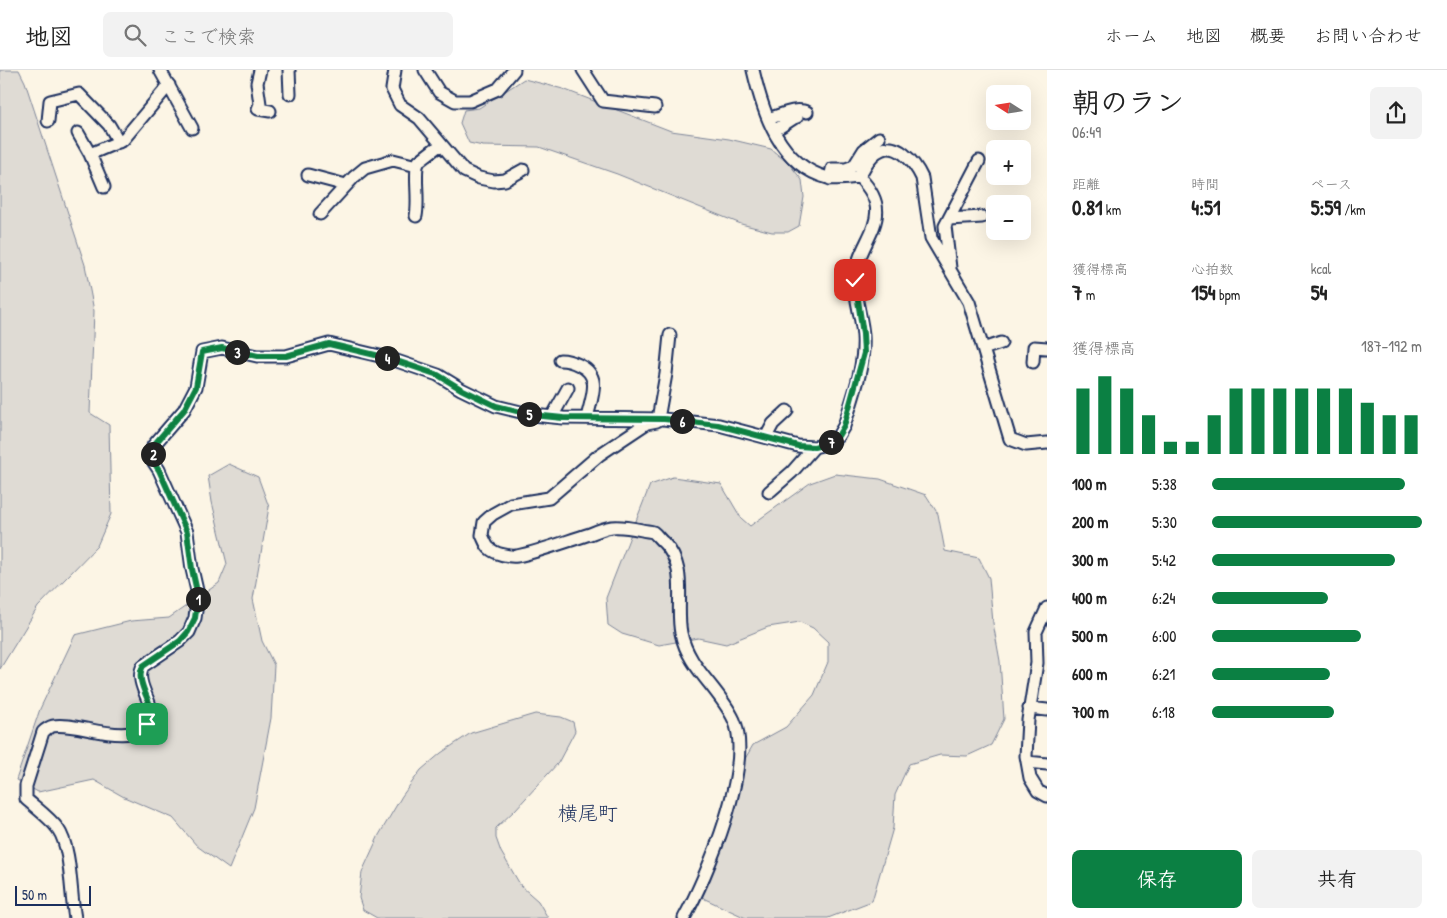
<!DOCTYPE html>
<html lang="ja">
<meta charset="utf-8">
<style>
body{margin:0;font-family:"Patrick Hand","Klee One",sans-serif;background:#f2f2f2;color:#222;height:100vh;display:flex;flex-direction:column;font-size:19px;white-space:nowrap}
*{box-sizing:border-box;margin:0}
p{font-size:16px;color:#767676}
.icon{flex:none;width:28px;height:28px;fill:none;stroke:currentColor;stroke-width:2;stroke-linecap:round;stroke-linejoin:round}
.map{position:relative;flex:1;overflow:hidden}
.panel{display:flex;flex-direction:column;background:#fff;width:400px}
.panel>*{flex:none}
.needle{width:32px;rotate:282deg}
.tools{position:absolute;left:986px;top:15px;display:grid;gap:10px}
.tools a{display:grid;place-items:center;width:45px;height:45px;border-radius:8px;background:#fff;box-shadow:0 5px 20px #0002;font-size:25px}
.scale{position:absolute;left:15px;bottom:12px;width:76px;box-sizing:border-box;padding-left:5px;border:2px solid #1b2f5e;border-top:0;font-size:14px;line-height:18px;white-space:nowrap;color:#1b2f5e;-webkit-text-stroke:4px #fcf5e5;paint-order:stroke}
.pin{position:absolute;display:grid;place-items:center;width:42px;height:42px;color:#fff;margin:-21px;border-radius:10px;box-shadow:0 2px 8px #0006}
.km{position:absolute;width:25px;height:25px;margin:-12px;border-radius:50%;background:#222;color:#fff;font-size:14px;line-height:25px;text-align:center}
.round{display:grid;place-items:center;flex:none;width:52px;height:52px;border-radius:8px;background:#f2f2f2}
.summary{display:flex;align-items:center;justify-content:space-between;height:85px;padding:0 25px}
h1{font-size:28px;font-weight:700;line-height:38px}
.stats{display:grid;grid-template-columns:repeat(3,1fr);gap:8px;height:85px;padding:5px 25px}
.stats div{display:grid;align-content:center}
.stats b{font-size:21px;font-weight:700}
.stats small{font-size:14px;font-weight:400}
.stats p{font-size:14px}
.chart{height:140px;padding:10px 25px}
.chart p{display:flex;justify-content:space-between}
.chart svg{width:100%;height:90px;margin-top:5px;stroke:#0b8043;stroke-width:6}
.primary-button{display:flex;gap:10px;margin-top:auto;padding:10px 25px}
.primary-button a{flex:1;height:58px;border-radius:8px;background:#0b8043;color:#fff;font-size:20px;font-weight:700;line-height:58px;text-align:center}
.primary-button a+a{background:#f2f2f2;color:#222}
ul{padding:0 25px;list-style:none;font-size:16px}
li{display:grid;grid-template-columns:80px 60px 1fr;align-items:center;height:38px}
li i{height:12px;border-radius:6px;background:#0b8043}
header{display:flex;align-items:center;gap:30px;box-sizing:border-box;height:70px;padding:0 25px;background:#fff;border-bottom:1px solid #e0e0e0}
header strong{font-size:24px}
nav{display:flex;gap:28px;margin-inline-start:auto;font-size:18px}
.search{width:350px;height:45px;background:#f2f2f2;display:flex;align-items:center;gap:12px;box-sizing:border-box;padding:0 18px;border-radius:8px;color:#767676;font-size:19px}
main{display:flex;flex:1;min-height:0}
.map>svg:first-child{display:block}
.green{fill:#dfdbd4;stroke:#7d8599}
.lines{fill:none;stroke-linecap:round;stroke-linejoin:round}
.street-casing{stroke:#1b2f5e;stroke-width:15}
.street{stroke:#fcf5e5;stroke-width:11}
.route-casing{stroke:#fff;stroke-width:10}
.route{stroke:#0b8043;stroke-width:6}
.labels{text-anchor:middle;stroke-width:4;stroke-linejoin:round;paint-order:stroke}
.quarter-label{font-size:20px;fill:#1b2f5e;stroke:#fcf5e5}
</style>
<header>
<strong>地図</strong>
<div class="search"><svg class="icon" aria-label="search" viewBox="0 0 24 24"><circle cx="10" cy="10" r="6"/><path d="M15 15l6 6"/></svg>ここで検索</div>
<nav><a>ホーム</a><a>地図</a><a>概要</a><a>お問い合わせ</a></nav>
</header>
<main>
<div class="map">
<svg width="1047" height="848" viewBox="0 0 1047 848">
<rect width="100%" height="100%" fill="#fcf5e5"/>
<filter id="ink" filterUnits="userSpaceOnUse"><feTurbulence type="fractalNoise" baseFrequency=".02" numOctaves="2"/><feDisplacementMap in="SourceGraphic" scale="10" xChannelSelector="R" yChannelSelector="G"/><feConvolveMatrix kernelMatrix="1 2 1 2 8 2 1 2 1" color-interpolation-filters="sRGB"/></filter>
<g filter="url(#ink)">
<path class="green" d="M0,0H19L25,12L85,195L94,241L90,343L109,355L111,444L97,476L38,537L0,599Z
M524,9L563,19L671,61L729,69L771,79L790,95L802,110L804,127L799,156L788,162H772L741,154L617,104L539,77L483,76L469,73L460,53L464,40L479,38Z
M229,394L258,407L269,437L253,529L262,571L274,595L271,648L254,738L229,799L197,776L173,748L124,727L94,710L38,722L16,710L40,639L75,565L131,551L169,548L219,513L227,494L212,432L208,406Z
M835,404L880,409L926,425L938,444L945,481L979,488L989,508L993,553L1000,591L1004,649L991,675L967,686L940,685L909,694L895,725L893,758L872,831L828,848H746L705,829L696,821L742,694L753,675L786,657L814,625L828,592V572L813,558L800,552L768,557L726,574L698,568L659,575L622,564L608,555L606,528L650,415L673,407L721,414L741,448L750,456L810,413Z
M535,644L561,647L573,652L575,661L558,693L515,740L496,758V768L501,782L521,816L538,831L548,848H377L363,840L359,828L362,802L379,765L402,726L421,700L441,683L471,663Z"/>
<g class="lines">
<defs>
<path id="street" d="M160,0L192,58
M260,0L257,13L260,34L258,39L270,41
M289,0L290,24
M395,0L392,19L400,35L419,48L464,101L479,108L494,111L505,110L523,100
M425,0L439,22L455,31H470L498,19L514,0
M583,0L603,31L655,37
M768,49C781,45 795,37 807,42
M48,51L50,31L79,24L109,55L119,72
M774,61L794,48L797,47
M78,63L90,84L123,70L169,15
M90,84L104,117
M308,105L346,115
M859,107C864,98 868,88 877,82C896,68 915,93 922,108L931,168L969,232L1010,369L1026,375L1047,373
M830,109L832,99H846L854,96L864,80L879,68
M320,144L354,107L365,98L393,90L417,96L419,91L441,74
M416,146C419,130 415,113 417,96
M949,149L982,147
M950,198L945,156L979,91
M983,279L1001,273
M560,290C567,290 573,292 579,295C603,306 591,328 587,348
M1033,292L1034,277L1047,278
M552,347L568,318
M658,349L666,304L670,265
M657,351L647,353L599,385L549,428L511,434L493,444L484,452L482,465C484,469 486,475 489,478C495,484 509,487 517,486C541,481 567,471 590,464C597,461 605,458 612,457C622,456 632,458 642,460C645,461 650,461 653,462C657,465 660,470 664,473C689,499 675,532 681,563C688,598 720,619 734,650C754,695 707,806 684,848
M766,367L773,354L787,341
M769,422L792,402L814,377
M1047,538L1036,562L1037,593L1028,650L1026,686L1030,708L1038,721L1047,726
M1029,638L1047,640
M1027,692L1047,694
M75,848C70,824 72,779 58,759C50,748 36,738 26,729V716L43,662C46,659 49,657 53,656C76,651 130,678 147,653C149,650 151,646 152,642C149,628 135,610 143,596L180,571L189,562L195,548L198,525L192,499L187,462L159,400L153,391V376L184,340L196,317L202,282L222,278L257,286H286L329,274L388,288L438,305L461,319L496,336L533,345L563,348L663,349L719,355L798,376L814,377L830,373L838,366L844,356C853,327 865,296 863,266C862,247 854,228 855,209C857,168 900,148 859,107C849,108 837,110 828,108C779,95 763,43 753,0"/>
</defs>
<use href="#street" class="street-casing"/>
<use href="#street" class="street"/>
</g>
</g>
<g class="lines" filter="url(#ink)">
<defs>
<path id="route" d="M147,654L152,642C149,628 135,609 143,596L180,571L188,562L195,548L198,526L192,499L187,462L159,400L153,391V376L184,340L196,317L202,282L222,278L258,286H286L329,274L388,288L438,305L461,319L496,336L533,345L563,348L664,349L718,355L798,376L814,377L830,373L838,366L844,356L864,283L863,264L855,210"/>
</defs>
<use href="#route" class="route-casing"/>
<use href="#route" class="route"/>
</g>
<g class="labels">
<g class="quarter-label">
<text x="588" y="750">横尾町</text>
</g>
</g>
</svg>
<div class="tools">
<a><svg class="needle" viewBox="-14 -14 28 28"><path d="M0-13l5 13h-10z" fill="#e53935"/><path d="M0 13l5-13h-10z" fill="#767676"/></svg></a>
<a>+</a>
<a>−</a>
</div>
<div class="scale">50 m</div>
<div class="pin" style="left:147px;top:654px;background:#1e9e55"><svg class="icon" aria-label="arrive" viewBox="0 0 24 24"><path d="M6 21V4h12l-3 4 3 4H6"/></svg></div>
<div class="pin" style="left:855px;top:210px;background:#d93025"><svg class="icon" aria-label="check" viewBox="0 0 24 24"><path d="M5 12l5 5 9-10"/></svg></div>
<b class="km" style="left:198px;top:529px">1</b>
<b class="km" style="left:153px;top:384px">2</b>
<b class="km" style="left:237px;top:282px">3</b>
<b class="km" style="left:387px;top:288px">4</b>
<b class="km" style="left:529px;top:344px">5</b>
<b class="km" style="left:682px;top:351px">6</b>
<b class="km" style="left:831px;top:372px">7</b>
</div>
<section class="panel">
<div class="summary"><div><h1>朝のラン</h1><p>06:49</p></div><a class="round"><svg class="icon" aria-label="share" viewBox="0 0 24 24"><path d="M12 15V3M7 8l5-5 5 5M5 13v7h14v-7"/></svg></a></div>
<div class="stats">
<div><p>距離</p><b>0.81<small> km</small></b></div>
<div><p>時間</p><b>4:51</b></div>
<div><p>ペース</p><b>5:59<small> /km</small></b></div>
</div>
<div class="stats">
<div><p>獲得標高</p><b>7<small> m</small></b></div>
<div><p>心拍数</p><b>154<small> bpm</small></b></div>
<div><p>kcal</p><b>54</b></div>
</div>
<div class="chart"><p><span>獲得標高</span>187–192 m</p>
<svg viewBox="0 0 160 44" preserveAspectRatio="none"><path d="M5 44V12M15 44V6M25 44V12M35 44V25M45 44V38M55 44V38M65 44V25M75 44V12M85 44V12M95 44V12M105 44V12M115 44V12M125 44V12M135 44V19M145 44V25M155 44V25"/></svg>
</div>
<ul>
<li><b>100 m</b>5:38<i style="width:92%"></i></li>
<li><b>200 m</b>5:30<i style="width:100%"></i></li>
<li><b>300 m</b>5:42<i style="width:87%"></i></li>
<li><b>400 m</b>6:24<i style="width:55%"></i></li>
<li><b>500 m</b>6:00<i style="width:71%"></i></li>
<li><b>600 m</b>6:21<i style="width:56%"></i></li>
<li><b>700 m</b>6:18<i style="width:58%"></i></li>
</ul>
<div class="primary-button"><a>保存</a><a>共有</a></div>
</section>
</main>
